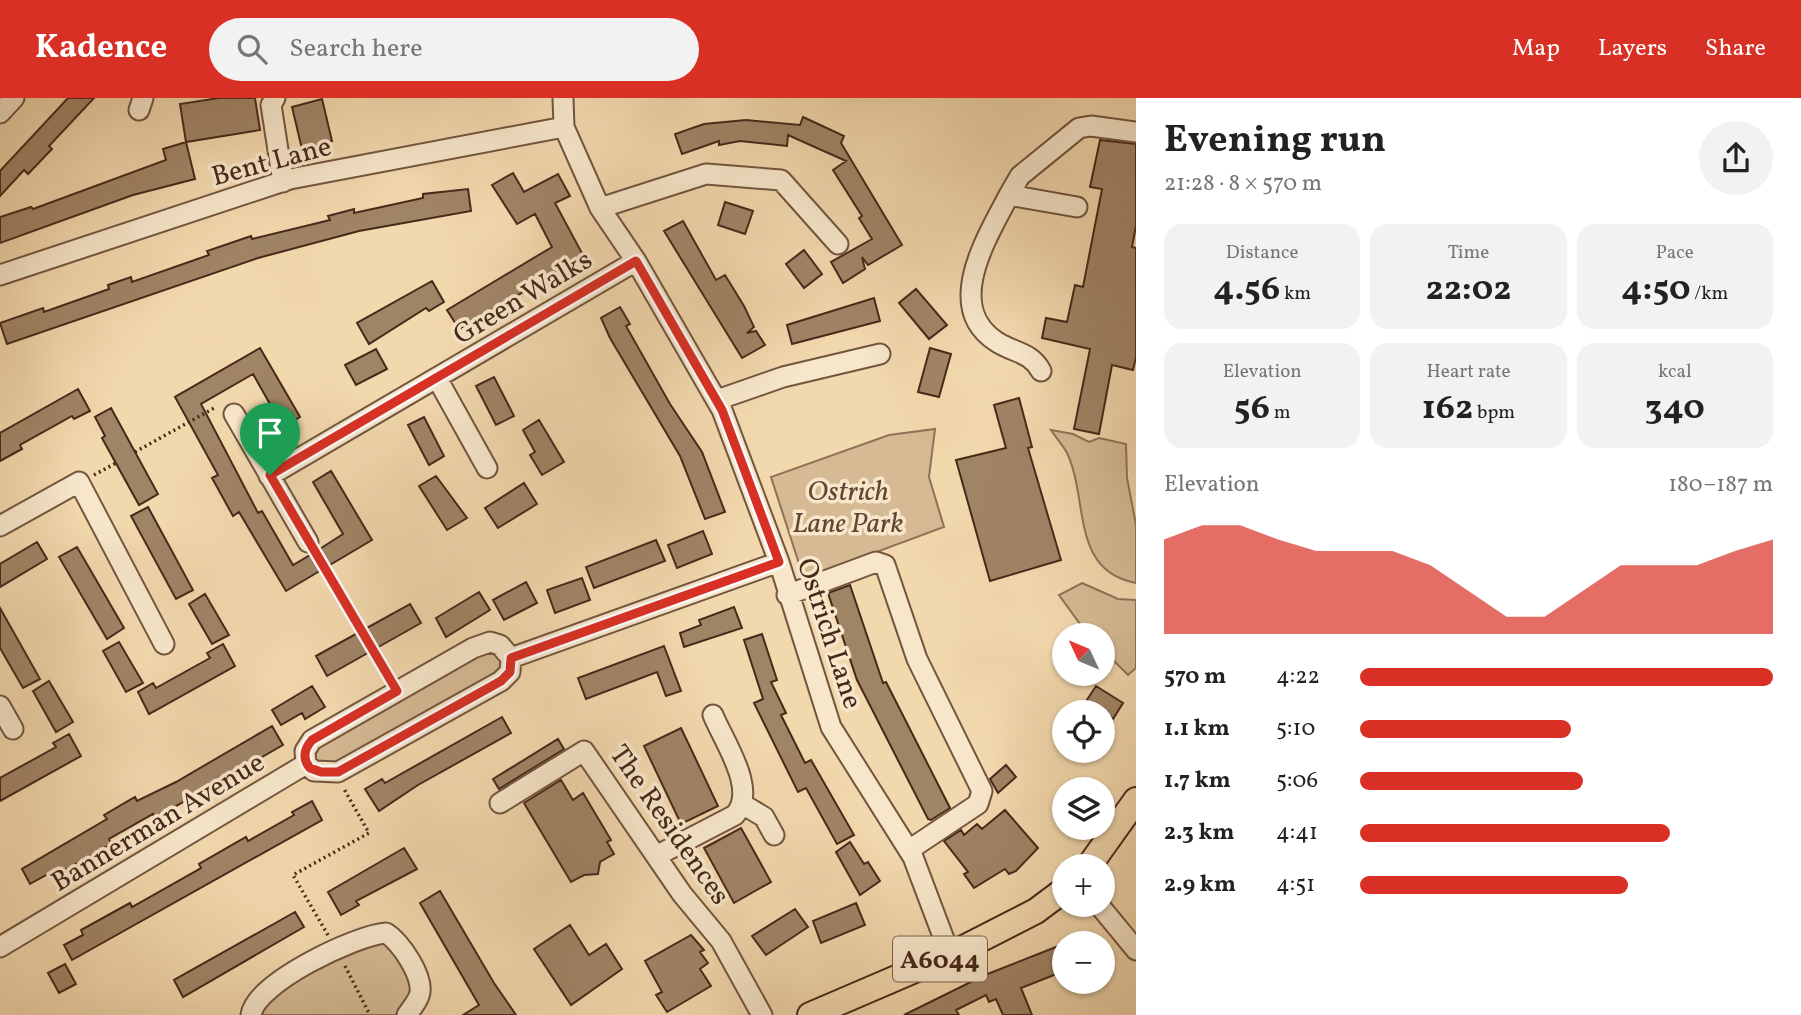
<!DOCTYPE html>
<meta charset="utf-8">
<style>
body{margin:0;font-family:Vollkorn,serif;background:#f2f2f2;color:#222;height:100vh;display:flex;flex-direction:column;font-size:26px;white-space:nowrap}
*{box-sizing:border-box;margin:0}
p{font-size:23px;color:#767676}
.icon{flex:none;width:38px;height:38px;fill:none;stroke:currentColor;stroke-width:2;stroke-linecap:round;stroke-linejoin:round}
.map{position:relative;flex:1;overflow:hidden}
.sheet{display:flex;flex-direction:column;background:#fff;width:665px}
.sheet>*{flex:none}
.needle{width:46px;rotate:314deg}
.controls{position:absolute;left:1052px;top:525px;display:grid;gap:14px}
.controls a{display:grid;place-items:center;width:63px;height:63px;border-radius:50%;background:#fff;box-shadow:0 2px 5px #0004;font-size:35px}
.pin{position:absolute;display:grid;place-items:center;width:60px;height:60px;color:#fff;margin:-72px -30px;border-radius:50% 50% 50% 0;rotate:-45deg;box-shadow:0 0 7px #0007}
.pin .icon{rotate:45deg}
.round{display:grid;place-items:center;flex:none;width:74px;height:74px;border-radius:37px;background:#f2f2f2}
.headline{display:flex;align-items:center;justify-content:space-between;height:119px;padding:0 28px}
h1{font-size:38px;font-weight:700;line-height:52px}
.stats{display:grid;grid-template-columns:repeat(3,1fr);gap:10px;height:119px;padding:7px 28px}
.stats div{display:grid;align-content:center;border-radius:18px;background:#f2f2f2;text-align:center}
.stats b{font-size:35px;font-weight:700}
.stats small{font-size:19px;font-weight:400}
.stats p{font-size:19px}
.chart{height:196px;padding:14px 28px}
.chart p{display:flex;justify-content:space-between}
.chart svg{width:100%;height:126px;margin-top:7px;fill:#d93025;opacity:.7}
ul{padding:0 28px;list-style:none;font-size:23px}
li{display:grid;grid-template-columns:112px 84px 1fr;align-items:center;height:52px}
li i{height:18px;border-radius:9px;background:#d93025}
header{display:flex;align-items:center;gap:42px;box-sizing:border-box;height:98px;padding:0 35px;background:#d93025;color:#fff}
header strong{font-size:33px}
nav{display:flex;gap:38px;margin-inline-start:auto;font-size:24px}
.search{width:490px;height:63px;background:#f2f2f2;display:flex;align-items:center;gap:18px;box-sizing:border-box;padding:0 24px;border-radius:38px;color:#767676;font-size:26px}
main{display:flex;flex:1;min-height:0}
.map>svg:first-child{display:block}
.green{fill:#d5ba94;stroke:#8e7257;stroke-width:2}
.building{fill:#a08466;stroke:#47291a;stroke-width:2}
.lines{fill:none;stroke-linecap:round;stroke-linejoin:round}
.minor-casing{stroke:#72553f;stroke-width:23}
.major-casing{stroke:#47291a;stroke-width:28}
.path{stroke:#47291a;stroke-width:3.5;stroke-dasharray:2 3.5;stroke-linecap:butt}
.minor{stroke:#f7e6ca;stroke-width:19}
.major{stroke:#f2d8ad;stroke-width:24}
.route-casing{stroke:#fff;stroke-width:14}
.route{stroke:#d93025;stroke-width:9}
.labels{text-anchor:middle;stroke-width:7;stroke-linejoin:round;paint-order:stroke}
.shield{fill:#f7e6ca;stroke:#7c624f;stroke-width:2}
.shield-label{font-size:26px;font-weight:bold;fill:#47291a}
.street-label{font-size:28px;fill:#47291a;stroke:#f7e6ca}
.park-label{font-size:28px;font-style:italic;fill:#634632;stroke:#f7e6ca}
</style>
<header>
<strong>Kadence</strong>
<div class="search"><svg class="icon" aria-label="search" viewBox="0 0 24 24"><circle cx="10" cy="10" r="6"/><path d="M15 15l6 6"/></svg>Search here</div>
<nav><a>Map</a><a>Layers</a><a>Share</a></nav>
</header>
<main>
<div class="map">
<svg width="1136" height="917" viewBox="0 0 1136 917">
<rect width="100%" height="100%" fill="#f2d8ad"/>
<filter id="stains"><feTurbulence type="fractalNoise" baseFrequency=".00286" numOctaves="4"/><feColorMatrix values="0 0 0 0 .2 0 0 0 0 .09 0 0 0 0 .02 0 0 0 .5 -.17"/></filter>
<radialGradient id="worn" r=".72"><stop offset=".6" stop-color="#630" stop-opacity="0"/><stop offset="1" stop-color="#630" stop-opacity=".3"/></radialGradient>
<path class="green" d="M935,331L929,379L944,429L804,481L771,379L889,337Z
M1051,332L1073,336L1089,344L1099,340L1126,346L1127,380L1136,427V485C1070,473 1089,401 1067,355C1063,347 1056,340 1051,332Z
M1082,485L1118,501L1136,502V570L1128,577L1103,552L1102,537H1088L1059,497Z
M484,553L497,554L503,566L499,574L336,665H320L314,661L312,653L319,646Z
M379,843L389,844L415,891L400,917H262C266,890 354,855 379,843Z"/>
<path class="building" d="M68,0H94L49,48L52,51L28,76L24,72L0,98V73Z
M219,0H255L260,32L186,44L180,6Z
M322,1L332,43L302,51L292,9Z
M803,19L844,38L841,45L902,147L868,167L862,159L865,171L843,185L831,164L872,141L859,120L862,118L833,72L846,63L788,37L787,48L740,43L719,47V43L682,56L675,36L704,26L746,22L800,27Z
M1100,42L1136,46V128L1132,149L1136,150V259L1133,272L1112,267L1099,336L1074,331L1090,251L1042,240L1046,220L1067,224L1075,187L1083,189L1102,91L1090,89Z
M186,44L195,81L133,97L0,145V119L31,109L33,111L166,62L163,51Z
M513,75L524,94L558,76L570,98L555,105L584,159L459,231L447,212L552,149L535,116L517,126L492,87Z
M468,91L471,113L359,133L258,160L7,246L0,225L43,210L44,214L109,191L108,187L131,179L132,184L209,157L207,153L251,138L252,141L330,122L328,118L354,111V115L423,100V96Z
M725,104L753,113L745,136L718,127Z
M683,123L716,182L725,177L744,208L754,229L747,235L756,233L765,247L742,260L664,133Z
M804,152L822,176L804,190L786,166Z
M432,183L444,204L429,213L426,210L369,246L357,225Z
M916,191L947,227L929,241L899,205Z
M874,200L880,223L792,246L787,227Z
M620,209L630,226L626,228L670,306L702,354L725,414L705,421L680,358L610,240L601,220Z
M260,250L300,319L283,329L253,276L201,306L258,415L262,413L293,467L315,454L343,436L313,384L331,373L372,442L286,493L239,414L233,418L212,380L218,377L175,299Z
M930,250L951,256L939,299L918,294Z
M376,251L387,271L356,287L345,267Z
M494,279L514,318L496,327L476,288Z
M78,291L90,313L74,321L72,318L20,347L22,351L0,363V335Z
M1019,300L1032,349L1028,350L1061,462L990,483L956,362L1006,350L994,307Z
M111,310L158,396L139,407L102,340L105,338L95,319Z
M424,319L444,358L429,367L408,327Z
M539,322L564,364L542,377L530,357L535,354L523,332Z
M436,378L467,420L447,432L419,388Z
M524,385L537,406L498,430L485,410Z
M148,409L193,492L176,501L131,418Z
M703,433L712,456L677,470L668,447Z
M656,442L665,463L594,490L586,469Z
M37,444L47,461L0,489V466Z
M77,449L124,530L107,541L59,459Z
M582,480L590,502L555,515L547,492Z
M526,484L537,505L504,522L493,502Z
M850,487L883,585L886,584L950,710L931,722L928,721L857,582L828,495Z
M479,494L490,512L446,539L436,520Z
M205,496L229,537L212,546L189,506Z
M410,506L421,525L327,578L316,558Z
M734,509L742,530L684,549L680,535L701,527L699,522Z
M0,510L40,581L23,590L0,550Z
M762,536L777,582L771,584L786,615L781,617L805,665L811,662L854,737L837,746L806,690L798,694L754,605L763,601L744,542Z
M119,544L143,585L126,594L103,553Z
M223,546L235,568L149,616L138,594L153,585L156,590L210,560L207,555Z
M664,548L681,593L666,598L657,574L586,601L578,580Z
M49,583L73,624L56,634L33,593Z
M312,588L325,609L305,621L302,615L281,627L272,612Z
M1096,588L1123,605L1113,621L1103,614H1079Z
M502,619L511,635L418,687L379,713L365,691L382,681L385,685Z
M272,628L283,647L155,720L153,716L109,741L111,746L51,780L48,776L30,786L22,771L107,721L104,717L135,699L137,703L176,684Z
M681,630L718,708L681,726L644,648Z
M69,636L81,658L0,703V680L56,649L53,645Z
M558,641L564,651L499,691L493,681Z
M1006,667L1016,679L998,695L990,681Z
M561,682L573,702L583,695L611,742L607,744L614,756L600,764L598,776L584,777L571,784L524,705Z
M312,703L322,722L72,862L64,847L83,837L81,832L130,805L132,809L201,770L199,766L246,739L248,743L294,717L292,714Z
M1005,712L1038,750L1016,773L1009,776L1005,771L974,790L964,776L968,774L944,743L961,732L964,737L977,726L982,731Z
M741,730L771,784L734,805L704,750Z
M850,744L864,766L868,764L880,783L860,797L836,754Z
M404,750L417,771L356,803L359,807L341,817L328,794Z
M440,793L494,885L516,917H463L479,907L420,805Z
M856,805L865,827L821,845L813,823Z
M795,811L808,829L766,857L752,838Z
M295,814L304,829L183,899L174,882Z
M570,827L589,857L606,846L622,871L571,907L534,851Z
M691,837L704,852L700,854L708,865L700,871L711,888L667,914L656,897L662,894L645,863Z
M1061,847L1064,873L1021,890L1032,917H1003L996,901L989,904L986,897L956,912L959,917H904L985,877Z
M65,866L76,886L59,895L48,875Z"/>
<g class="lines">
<defs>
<path id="minor" d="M275,0L271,7L283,84
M563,0L564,29L600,110L636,163L722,312L779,464L831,629L913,759L950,857
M139,12L143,0
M0,15L14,0
M1009,97C988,138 942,209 997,244C1014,255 1031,254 1041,273
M1077,109L1009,97L1020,78L1079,30L1091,28L1136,34
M600,110L706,76L781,82L838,146
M0,177L290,81L564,29
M438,282L487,370
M717,302L783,279L880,256
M234,316L308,444
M269,378L636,163
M0,428L79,384L164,546
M787,497L876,464L885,467L917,561L982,693L978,706L909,752
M490,544L500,547L511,560L510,574L501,583L338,674L314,673L306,666L305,653L312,642L473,550Z
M511,560L779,464
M0,608L13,631
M500,705L584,653L682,796L721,843L762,917
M744,707L764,719L774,737
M656,758L735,717C758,692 724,644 713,617
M1099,807L1136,852
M0,849L306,666
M251,917C255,885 356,837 386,835C400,843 426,881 419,898C417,904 411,911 407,917"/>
<path id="major" d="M1089,768L1136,702
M810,917L950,857L1036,813L1064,792"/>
</defs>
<use href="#minor" class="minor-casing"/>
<use href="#major" class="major-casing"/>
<path class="path" d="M135,354L216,309
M94,377L116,365
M318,460L387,577
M328,837L293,777L369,735L344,691
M345,868L370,917"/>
<use href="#minor" class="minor"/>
<use href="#major" class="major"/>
</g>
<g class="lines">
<defs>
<path id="route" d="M636,163L722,312L779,464L511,560L510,574L501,583L338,674H321L310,670C302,661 304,651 312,642L397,593L270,377Z"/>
</defs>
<use href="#route" class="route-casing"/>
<use href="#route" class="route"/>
</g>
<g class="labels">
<rect class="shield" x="893" y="838.5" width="94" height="45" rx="5"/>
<g class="shield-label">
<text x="940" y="870">A6044</text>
</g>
<g class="street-label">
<text transform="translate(271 62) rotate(-15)" y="10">Bent Lane</text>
<text transform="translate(522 198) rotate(-31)" y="10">Green Walks</text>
<text transform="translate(831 535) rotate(72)" y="10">Ostrich Lane</text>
<text transform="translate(157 723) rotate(-31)" y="10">Bannerman Avenue</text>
<text transform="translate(671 726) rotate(55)" y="10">The Residences</text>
</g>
<g class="park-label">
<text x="848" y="402">Ostrich<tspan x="848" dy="32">Lane Park</tspan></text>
</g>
</g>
<rect width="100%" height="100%" filter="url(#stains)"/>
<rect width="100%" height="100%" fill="url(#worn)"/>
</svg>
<div class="controls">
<a><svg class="needle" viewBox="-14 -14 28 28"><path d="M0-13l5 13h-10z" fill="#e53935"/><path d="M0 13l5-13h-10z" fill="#767676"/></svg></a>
<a><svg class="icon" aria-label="locate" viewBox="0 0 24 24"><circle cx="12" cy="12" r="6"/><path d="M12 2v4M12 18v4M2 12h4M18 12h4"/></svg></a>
<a><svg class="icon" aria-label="layers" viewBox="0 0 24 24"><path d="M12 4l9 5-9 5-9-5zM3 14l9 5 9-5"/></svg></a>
<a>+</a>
<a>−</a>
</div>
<div class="pin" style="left:270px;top:377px;background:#1e9e55"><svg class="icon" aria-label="arrive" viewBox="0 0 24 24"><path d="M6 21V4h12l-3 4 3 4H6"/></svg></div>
</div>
<section class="sheet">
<div class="headline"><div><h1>Evening run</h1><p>21:28 · 8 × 570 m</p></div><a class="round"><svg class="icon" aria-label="share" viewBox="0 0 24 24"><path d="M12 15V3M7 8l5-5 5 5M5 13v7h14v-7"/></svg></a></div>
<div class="stats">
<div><p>Distance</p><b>4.56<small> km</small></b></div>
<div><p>Time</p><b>22:02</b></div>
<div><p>Pace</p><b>4:50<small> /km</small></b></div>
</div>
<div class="stats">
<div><p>Elevation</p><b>56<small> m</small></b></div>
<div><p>Heart rate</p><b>162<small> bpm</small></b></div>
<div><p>kcal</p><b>340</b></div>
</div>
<div class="chart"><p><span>Elevation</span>180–187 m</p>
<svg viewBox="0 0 160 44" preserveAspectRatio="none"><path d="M0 44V11L10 6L20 6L30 11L40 15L50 15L60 15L70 20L80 29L90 38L100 38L110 29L120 20L130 20L140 20L150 15L160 11V44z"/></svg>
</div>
<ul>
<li><b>570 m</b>4:22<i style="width:100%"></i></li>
<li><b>1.1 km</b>5:10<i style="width:51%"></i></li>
<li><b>1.7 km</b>5:06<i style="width:54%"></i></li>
<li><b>2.3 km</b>4:41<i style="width:75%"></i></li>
<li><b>2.9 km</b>4:51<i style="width:65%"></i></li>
</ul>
</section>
</main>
